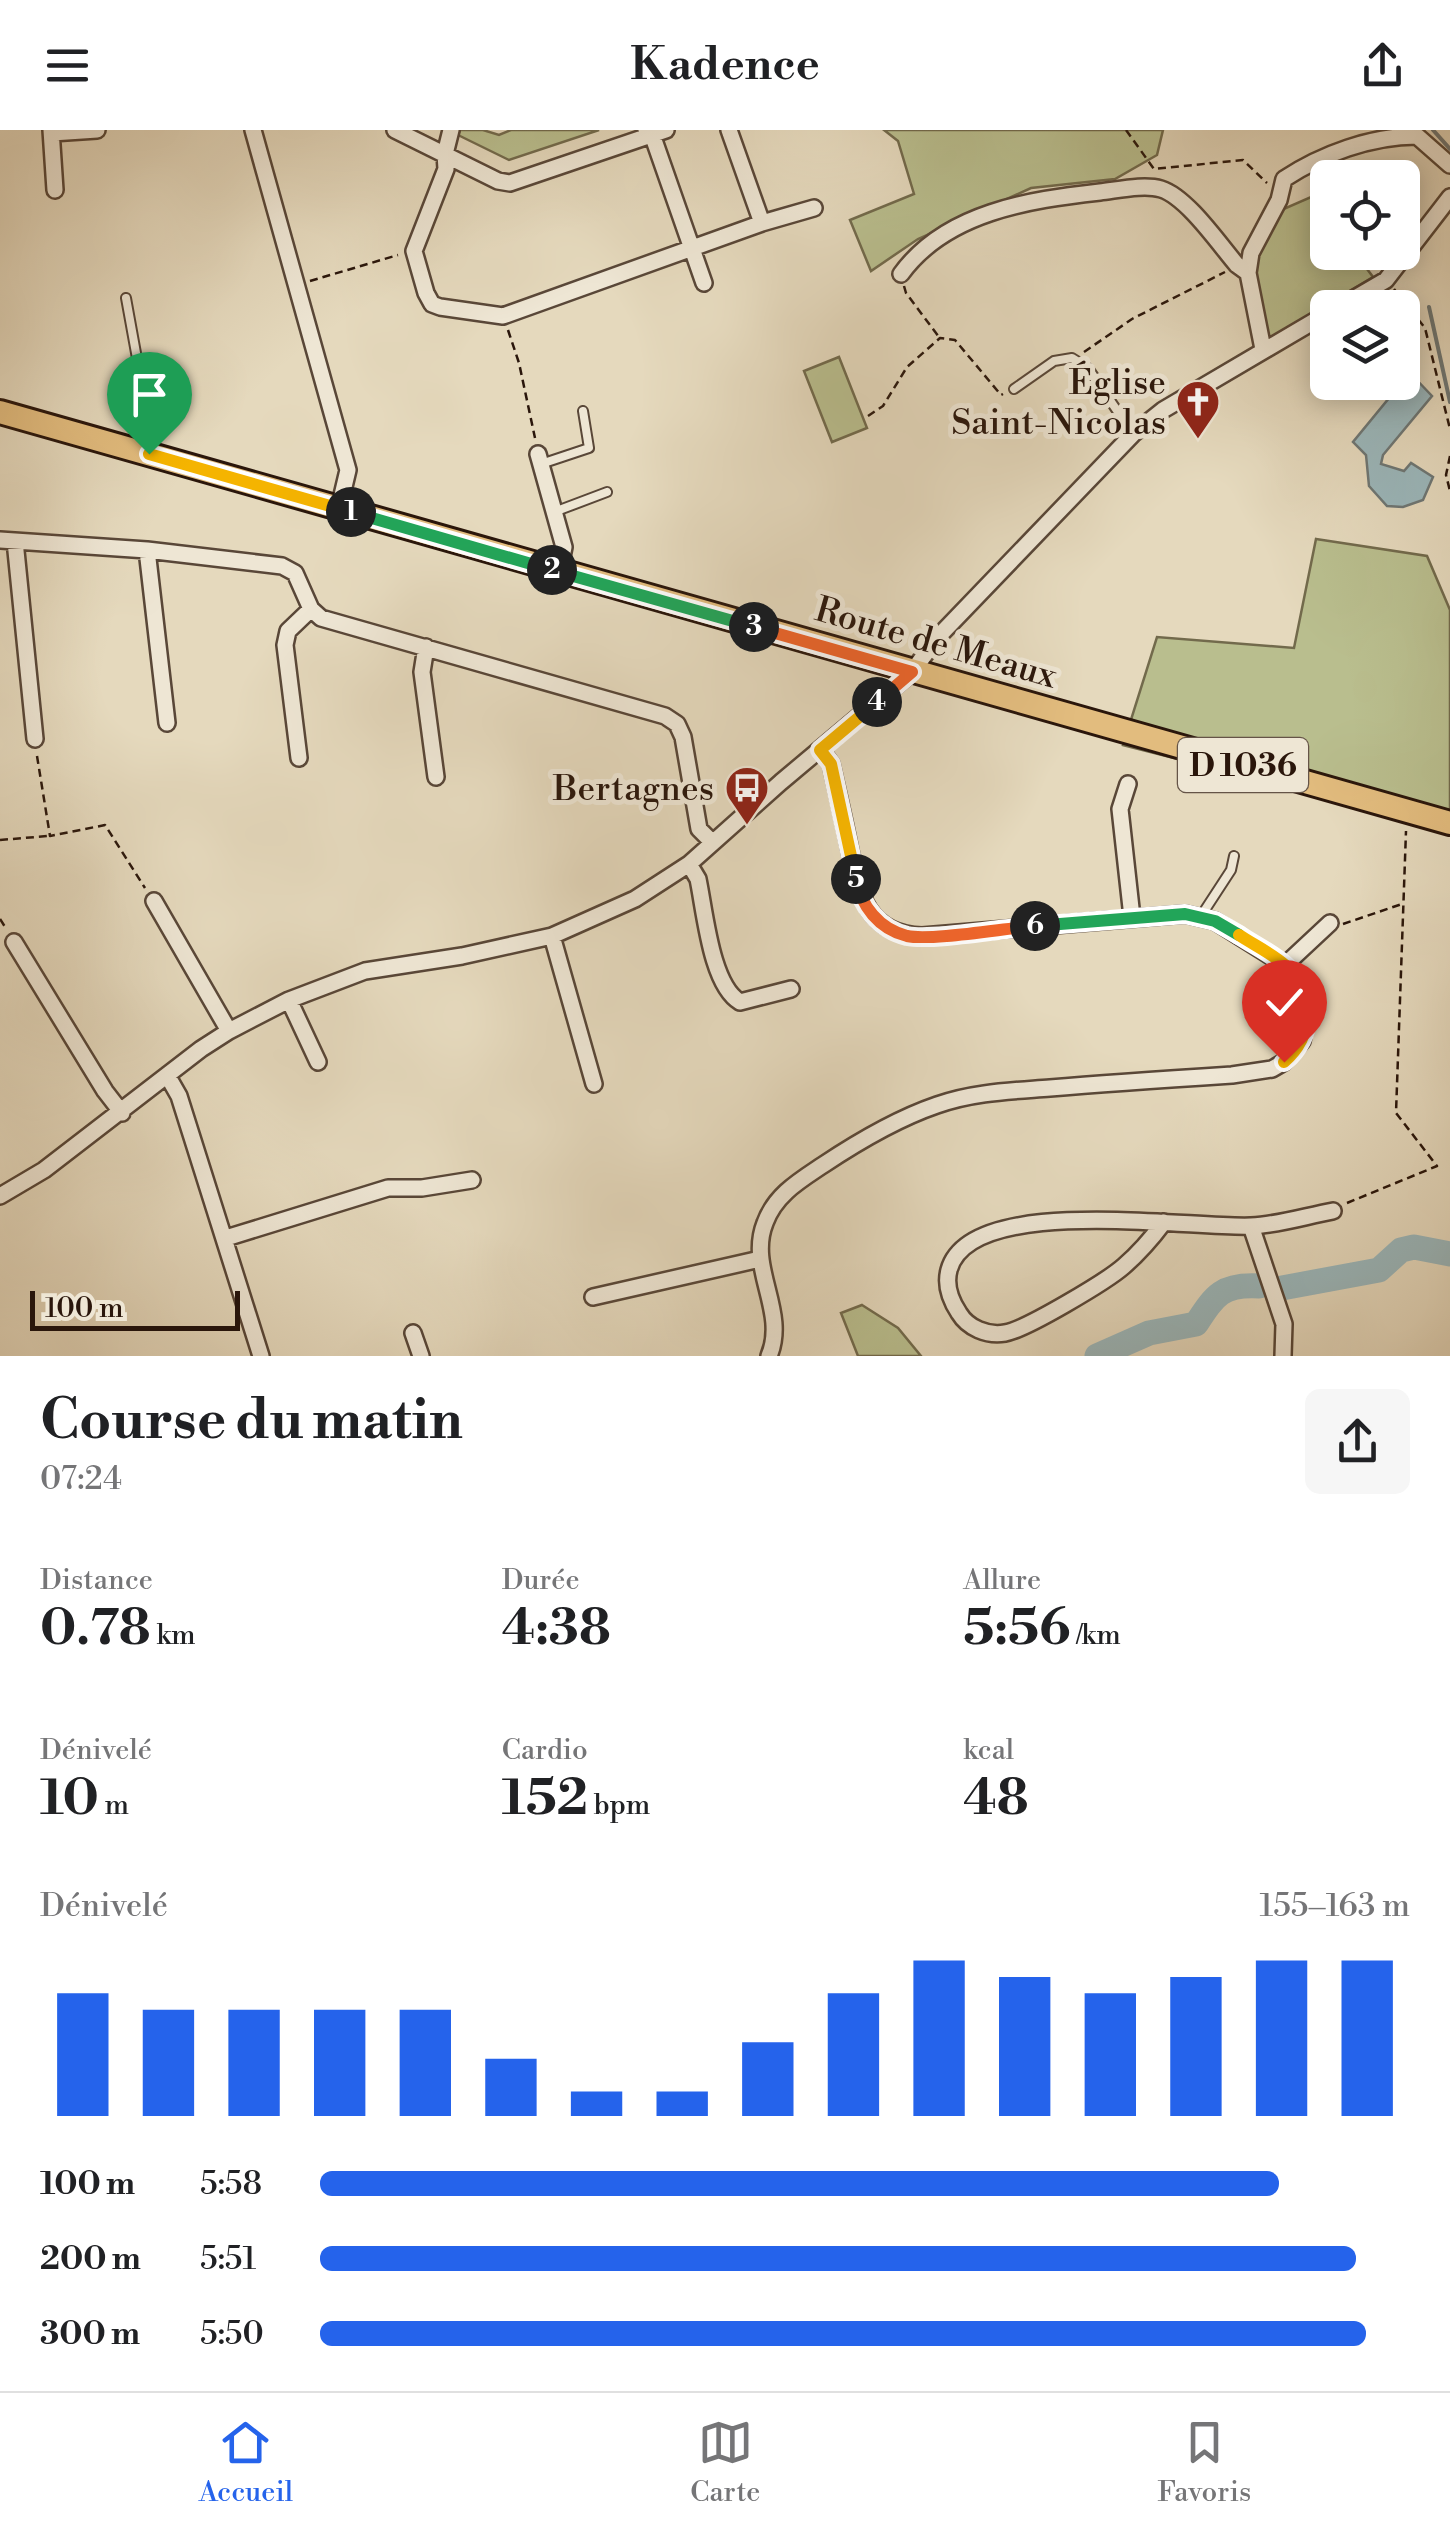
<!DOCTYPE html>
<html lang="fr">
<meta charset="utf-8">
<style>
body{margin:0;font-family:"Libre Bodoni",serif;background:#f6f6f6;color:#202124;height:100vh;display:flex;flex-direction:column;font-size:38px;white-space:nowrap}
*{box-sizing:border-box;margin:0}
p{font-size:32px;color:#757577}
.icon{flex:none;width:55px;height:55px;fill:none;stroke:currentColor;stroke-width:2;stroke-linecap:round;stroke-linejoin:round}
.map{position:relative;height:1226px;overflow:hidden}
.panel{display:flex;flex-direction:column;background:#fff;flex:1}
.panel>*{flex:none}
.buttons{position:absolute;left:1310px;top:30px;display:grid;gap:20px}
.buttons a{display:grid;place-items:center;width:110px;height:110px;border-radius:15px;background:#fff;box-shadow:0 5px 25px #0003;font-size:50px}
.scale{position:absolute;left:30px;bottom:25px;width:210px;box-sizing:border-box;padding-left:10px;border:5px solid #2a160b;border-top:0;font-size:28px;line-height:35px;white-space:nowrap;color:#2a160b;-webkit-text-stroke:8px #eee6d4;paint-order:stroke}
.pin{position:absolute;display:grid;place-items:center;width:85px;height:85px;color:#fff;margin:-102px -42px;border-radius:50% 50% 50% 0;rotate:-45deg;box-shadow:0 0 10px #0007}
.pin .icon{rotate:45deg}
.km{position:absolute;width:50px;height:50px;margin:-25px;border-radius:50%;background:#222;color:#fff;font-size:28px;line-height:50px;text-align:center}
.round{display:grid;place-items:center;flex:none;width:105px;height:105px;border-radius:15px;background:#f6f6f6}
.head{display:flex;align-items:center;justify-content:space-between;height:170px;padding:0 40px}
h1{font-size:55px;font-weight:800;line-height:75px}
.metrics{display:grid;grid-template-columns:repeat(3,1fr);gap:15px;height:170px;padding:10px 40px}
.metrics div{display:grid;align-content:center}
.metrics b{font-size:50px;font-weight:800}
.metrics small{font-size:28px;font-weight:400}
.metrics p{font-size:28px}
.chart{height:280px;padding:20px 40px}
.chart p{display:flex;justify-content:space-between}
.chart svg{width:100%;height:180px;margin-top:10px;stroke:#2563eb;stroke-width:6}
ul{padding:0 40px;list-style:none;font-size:32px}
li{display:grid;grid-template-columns:160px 120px 1fr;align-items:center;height:75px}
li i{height:25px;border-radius:12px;background:#2563eb}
header{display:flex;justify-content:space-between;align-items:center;height:130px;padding:0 40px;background:#fff;font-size:45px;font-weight:800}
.tabs{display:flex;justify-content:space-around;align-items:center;height:140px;border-top:2px solid #e0e0e0;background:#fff;font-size:28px;color:#757577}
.tabs a{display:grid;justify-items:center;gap:5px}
.tabs .on{color:#2563eb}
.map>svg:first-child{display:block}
.green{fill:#b9be8e;stroke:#726a4c;stroke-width:2.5}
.water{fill:#9bb7bb;stroke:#6e7775;stroke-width:2.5}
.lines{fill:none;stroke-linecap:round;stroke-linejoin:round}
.stream{stroke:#6e7775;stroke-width:4}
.river{stroke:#9bb7bb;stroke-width:25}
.service-casing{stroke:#594738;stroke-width:12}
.minor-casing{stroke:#594738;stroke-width:20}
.primary-casing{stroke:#2a160b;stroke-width:28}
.path{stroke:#2a160b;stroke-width:2.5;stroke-dasharray:8 5;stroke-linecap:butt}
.service{stroke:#eee6d4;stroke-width:8}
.minor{stroke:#eee6d4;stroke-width:15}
.primary{stroke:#e2bc7e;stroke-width:22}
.split-1-casing{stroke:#fff;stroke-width:20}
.split-2-casing{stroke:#fff;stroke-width:20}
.split-3-casing{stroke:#fff;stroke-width:20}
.split-4-casing{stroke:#fff;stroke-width:20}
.split-5-casing{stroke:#fff;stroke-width:20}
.split-6-casing{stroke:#fff;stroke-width:20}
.split-7-casing{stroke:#fff;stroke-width:20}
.split-8-casing{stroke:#fff;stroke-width:20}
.split-1{stroke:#f5b400;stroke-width:12}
.split-2{stroke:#22a559;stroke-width:12}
.split-3{stroke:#22a559;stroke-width:12}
.split-4{stroke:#f0652b;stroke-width:12}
.split-5{stroke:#f5b400;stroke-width:12}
.split-6{stroke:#f0652b;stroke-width:12}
.split-7{stroke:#22a559;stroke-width:12}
.split-8{stroke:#f5b400;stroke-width:12}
.labels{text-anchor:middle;stroke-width:10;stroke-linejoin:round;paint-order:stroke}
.shield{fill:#eee6d4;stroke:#655447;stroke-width:2.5}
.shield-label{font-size:32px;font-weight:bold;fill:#2a160b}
.poi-label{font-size:35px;fill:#2a160b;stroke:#eee6d4;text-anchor:end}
.street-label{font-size:35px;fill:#2a160b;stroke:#eee6d4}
</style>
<header><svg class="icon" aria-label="menu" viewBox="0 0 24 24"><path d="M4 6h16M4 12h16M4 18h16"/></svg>Kadence<svg class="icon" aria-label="share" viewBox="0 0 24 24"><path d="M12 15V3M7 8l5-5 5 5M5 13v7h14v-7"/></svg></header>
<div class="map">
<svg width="1450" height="1226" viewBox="0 0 1450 1226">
<rect width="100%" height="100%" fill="#e5d9bd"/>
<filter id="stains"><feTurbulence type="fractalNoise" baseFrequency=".002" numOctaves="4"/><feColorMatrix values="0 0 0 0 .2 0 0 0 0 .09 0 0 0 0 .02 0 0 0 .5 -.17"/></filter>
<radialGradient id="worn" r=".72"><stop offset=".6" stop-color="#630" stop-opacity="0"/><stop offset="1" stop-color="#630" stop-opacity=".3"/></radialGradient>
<path class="green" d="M460,0H483L499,5L511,0H599L509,30L458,5Z
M884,0H1163L1157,25L1115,49L1031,58L918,109L871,141L850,90L914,64L898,11Z
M1311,67L1327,88L1328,122L1355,123L1373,147L1266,211L1255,143L1258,118L1279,81Z
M839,227L867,298L832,312L804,241Z
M1316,409L1427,426L1450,480V705L1311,663L1123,615L1157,507L1294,518Z
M862,1175L898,1198L921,1226H858L841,1183Z"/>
<path class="water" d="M1412,245L1432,266L1383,325L1381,334L1404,341L1411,333L1433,347L1423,370L1403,377L1387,376L1369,356L1366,325L1353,312L1399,256Z"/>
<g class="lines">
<path class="stream" d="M1433,0L1450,19
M1429,177L1450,272"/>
<path class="river" d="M1282,1158L1379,1140L1401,1120L1414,1117L1450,1124
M1097,1226L1149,1203L1196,1194C1215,1165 1222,1154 1259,1156"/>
<defs>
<path id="service" d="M126,168L150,300L149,321
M1014,259L1054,231L1072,228L1088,238L1133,304
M541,334L589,318L583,281
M554,382L607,362
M1201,786L1231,740L1234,726"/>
<path id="minor" d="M51,0L55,60
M253,0L348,340L339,378
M395,0L498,51L510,53L666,0
M451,0L445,24L446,39L414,121L426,163L432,174L440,177L503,186L762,93L814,78
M646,0L654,10L704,153
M729,0L762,93
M52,3L97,0
M901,144C946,82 1029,70 1100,62C1118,60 1144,54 1161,59C1187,67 1219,114 1237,135L1248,143
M1338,178L1386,150L1450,67
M1263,219L1248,143L1251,123L1279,70L1284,49C1322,24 1371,6 1417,6L1450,35
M538,324L564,417L559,442
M0,410L147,420L282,436L295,443L311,479L321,488L665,586L677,594L683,607L699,699L712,712
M15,411L35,609
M147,420L167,593
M426,517L422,542L436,647
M299,628L285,515L288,501L311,479
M1128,654L1120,679L1132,787
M689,734L698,749C705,782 711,855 740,872L791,859
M154,771L229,901
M552,806L594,954
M14,812L105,961L122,983
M1285,835L1330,793
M289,870L318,932
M167,945L179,966L261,1226
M0,1066L44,1040L201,919L229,901L289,870L365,841L462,826L552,806L635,769L689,734L781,652L912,542L937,508L1133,304L1163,280L1328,183
M1164,1092C1152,1108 1139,1123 1124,1136C1107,1151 1025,1200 1005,1203C987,1206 968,1198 959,1183C951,1171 945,1155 949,1140C970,1063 1190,1099 1251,1096C1278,1095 1306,1086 1333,1081
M1251,1096L1284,1194L1283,1226
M226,1108L388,1058H422L472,1050
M593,1167L760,1129
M413,1203L421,1226
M769,1226C788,1181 747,1138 765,1093C775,1065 799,1051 823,1035C859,1011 896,989 937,975C973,962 1012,961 1050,958C1110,953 1171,949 1232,945L1272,939L1284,932L1302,911L1308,881L1306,865L1285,835L1215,791L1185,784L922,806C863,804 858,758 848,711C843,686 837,660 831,634L821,620"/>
<path id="primary" d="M0,282L1450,693"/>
</defs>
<use href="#service" class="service-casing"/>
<use href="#minor" class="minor-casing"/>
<use href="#primary" class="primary-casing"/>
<path class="path" d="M1126,0L1154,39L1243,30L1267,53
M310,151L398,125
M904,156L906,163L939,207
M1394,159L1425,198L1450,299
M508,200L519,233L535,308
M1084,222L1132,189L1225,142
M868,286L883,276L907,237L940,208L955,210L1001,265L1003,264
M1450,326L1446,345L1450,361
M37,626L50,706L105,695L145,758
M0,710L48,706
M0,789L7,800
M1343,794L1402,774
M1347,1073L1437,1036L1396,983L1406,701"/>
<use href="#service" class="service"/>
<use href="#minor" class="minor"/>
<use href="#primary" class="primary"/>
</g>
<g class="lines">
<defs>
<path id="split-1" d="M149,324L351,382"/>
<path id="split-2" d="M351,382L552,440"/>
<path id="split-3" d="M552,440L754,497"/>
<path id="split-4" d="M754,497L912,542L877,572"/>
<path id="split-5" d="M856,749L831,634L820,620L877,572"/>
<path id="split-6" d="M856,749C861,776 879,799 907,806C932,811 1006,798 1035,796"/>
<path id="split-7" d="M1035,796L1185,784L1215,791L1239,805"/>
<path id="split-8" d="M1239,805C1254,815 1273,824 1286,836C1316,864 1314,906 1284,932"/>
</defs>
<use href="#split-1" class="split-1-casing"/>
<use href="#split-2" class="split-2-casing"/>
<use href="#split-3" class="split-3-casing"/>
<use href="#split-4" class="split-4-casing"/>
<use href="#split-5" class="split-5-casing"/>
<use href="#split-6" class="split-6-casing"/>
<use href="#split-7" class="split-7-casing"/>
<use href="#split-8" class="split-8-casing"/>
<use href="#split-1" class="split-1"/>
<use href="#split-2" class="split-2"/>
<use href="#split-3" class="split-3"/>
<use href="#split-4" class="split-4"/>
<use href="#split-5" class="split-5"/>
<use href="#split-6" class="split-6"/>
<use href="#split-7" class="split-7"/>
<use href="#split-8" class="split-8"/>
</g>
<defs>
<symbol id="church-pin" viewBox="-11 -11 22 30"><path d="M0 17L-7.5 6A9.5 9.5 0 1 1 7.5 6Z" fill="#8f2418" stroke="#eee6d4"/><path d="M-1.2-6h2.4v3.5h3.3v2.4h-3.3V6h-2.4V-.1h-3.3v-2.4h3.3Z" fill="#fff"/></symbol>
<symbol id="bus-pin" viewBox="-11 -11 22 30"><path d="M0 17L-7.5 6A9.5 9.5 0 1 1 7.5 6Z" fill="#8f2418" stroke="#eee6d4"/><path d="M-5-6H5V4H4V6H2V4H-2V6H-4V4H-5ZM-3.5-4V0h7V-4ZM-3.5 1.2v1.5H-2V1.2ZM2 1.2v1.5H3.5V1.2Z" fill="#fff"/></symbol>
</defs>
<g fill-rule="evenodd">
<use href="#church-pin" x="1173" y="247" width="50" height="68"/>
<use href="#bus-pin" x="722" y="633" width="50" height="68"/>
</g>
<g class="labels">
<rect class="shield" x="1178" y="608" width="130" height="54" rx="8"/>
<g class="shield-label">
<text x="1243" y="646">D 1036</text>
</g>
<g class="poi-label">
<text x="1166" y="264">Église<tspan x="1166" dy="40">Saint-Nicolas</tspan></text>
<text x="714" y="670">Bertagnes</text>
</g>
<g class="street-label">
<text transform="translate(936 512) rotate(16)" y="12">Route de Meaux</text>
</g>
</g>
<rect width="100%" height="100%" filter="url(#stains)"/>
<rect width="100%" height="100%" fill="url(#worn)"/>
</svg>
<div class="buttons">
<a><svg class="icon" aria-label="locate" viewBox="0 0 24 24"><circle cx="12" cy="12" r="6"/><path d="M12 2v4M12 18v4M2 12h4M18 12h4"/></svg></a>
<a><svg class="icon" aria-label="layers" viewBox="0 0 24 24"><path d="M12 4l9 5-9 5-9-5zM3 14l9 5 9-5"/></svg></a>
</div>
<div class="scale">100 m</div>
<div class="pin" style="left:149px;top:324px;background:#1e9e55"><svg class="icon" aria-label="arrive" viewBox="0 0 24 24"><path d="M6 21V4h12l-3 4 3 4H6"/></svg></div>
<div class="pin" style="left:1284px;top:932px;background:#d93025"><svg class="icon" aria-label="check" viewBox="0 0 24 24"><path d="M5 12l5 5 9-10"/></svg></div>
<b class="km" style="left:351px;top:382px">1</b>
<b class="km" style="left:552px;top:440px">2</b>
<b class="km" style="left:754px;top:497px">3</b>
<b class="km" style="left:877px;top:572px">4</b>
<b class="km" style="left:856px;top:749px">5</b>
<b class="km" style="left:1035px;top:796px">6</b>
</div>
<section class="panel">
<div class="head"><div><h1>Course du matin</h1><p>07:24</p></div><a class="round"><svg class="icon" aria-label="share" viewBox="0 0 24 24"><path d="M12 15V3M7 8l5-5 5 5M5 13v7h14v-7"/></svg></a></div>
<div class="metrics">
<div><p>Distance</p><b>0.78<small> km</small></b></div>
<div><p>Durée</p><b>4:38</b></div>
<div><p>Allure</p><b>5:56<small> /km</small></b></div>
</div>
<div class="metrics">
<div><p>Dénivelé</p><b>10<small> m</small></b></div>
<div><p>Cardio</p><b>152<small> bpm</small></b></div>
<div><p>kcal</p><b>48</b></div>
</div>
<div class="chart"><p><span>Dénivelé</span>155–163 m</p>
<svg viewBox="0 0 160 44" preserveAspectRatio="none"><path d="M5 44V14M15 44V18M25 44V18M35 44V18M45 44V18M55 44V30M65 44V38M75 44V38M85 44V26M95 44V14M105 44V6M115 44V10M125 44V14M135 44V10M145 44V6M155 44V6"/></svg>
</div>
<ul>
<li><b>100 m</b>5:58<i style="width:88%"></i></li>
<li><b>200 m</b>5:51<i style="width:95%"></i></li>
<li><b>300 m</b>5:50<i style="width:96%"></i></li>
</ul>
</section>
<nav class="tabs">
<a class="on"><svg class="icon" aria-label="home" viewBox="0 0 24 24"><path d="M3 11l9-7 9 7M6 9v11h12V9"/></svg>Accueil</a>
<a><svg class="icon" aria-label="map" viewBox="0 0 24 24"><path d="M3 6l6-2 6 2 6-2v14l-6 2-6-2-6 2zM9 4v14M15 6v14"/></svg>Carte</a>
<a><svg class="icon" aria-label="saved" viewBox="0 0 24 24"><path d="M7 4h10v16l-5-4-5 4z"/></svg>Favoris</a>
</nav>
